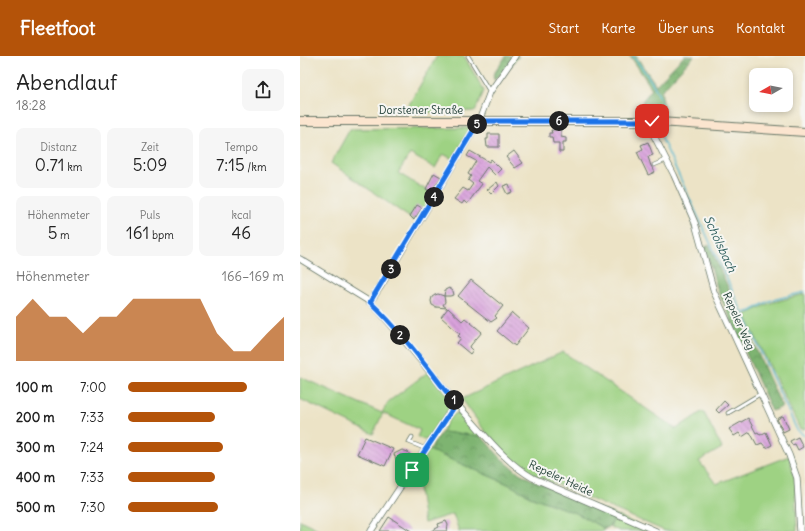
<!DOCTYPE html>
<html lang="de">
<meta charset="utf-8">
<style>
body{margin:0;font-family:Delius,sans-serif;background:#f6f6f6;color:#222;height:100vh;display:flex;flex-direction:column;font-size:15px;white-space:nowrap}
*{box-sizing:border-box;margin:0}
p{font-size:13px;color:#767676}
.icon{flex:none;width:22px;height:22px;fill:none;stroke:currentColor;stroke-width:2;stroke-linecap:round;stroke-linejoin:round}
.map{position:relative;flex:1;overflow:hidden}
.drawer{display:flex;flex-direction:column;background:#fff;width:300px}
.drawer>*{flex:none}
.needle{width:26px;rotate:261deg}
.controls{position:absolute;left:449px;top:12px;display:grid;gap:8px}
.controls a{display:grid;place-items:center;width:44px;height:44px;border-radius:8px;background:#fff;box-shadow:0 2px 6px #0003;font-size:20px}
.pin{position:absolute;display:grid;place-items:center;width:34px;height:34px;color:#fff;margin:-17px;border-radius:8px;box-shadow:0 2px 6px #0006}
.km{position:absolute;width:20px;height:20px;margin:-10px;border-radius:50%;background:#222;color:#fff;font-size:11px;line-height:20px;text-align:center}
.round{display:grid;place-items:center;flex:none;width:42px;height:42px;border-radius:8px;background:#f6f6f6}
.summary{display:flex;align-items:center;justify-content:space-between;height:68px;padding:0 16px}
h1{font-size:22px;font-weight:600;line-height:30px}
.figures{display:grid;grid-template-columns:repeat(3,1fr);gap:6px;height:68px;padding:4px 16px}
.figures div{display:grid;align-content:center;border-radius:8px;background:#f6f6f6;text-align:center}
.figures b{font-size:17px;font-weight:600}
.figures small{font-size:11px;font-weight:400}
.figures p{font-size:11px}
.chart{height:112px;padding:8px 16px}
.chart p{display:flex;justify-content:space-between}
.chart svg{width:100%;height:72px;margin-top:4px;fill:#b45309;opacity:.7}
ul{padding:0 16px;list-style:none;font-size:13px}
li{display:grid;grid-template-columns:64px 48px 1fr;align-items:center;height:30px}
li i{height:10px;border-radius:5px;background:#b45309}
header{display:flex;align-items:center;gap:24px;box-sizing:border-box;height:56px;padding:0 20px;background:#b45309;color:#fff}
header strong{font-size:19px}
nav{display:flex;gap:22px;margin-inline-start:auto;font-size:14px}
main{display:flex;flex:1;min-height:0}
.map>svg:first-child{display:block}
.green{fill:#9ed283;stroke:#5e885c}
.forest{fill:url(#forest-crowns);stroke:#4e7852}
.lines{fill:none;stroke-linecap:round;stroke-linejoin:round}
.stream{stroke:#50b7cf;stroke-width:1.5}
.building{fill:url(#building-back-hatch)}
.lane-casing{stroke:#677767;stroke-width:4.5}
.street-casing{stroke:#677767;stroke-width:7}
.secondary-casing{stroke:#677767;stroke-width:10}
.lane{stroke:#fff;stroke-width:3}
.street{stroke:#fff;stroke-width:5.5}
.secondary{stroke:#fbe5cf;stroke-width:8}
.route-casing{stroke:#fff;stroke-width:8}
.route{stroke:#1a73e8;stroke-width:5}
.labels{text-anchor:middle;stroke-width:4;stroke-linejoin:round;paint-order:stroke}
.street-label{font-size:11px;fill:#1f3d34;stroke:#f6f6f2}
.water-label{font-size:12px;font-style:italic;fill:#2b5c5b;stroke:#f6f6f2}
</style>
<header>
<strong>Fleetfoot</strong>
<nav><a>Start</a><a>Karte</a><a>Über uns</a><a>Kontakt</a></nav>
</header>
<main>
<section class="drawer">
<div class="summary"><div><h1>Abendlauf</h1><p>18:28</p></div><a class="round"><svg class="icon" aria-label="share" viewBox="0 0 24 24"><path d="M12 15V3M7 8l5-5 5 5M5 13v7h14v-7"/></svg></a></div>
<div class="figures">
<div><p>Distanz</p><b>0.71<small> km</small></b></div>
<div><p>Zeit</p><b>5:09</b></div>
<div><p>Tempo</p><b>7:15<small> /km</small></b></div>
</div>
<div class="figures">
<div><p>Höhenmeter</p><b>5<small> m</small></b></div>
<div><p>Puls</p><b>161<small> bpm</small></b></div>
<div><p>kcal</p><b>46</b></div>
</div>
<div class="chart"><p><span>Höhenmeter</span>166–169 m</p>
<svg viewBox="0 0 160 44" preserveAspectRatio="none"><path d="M0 44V17L10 6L20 17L30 17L40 27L50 17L60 17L70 6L80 6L90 6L100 6L110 6L120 27L130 38L140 38L150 27L160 17V44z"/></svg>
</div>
<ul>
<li><b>100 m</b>7:00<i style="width:76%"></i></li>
<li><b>200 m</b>7:33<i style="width:56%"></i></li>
<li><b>300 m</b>7:24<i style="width:61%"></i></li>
<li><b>400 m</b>7:33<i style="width:56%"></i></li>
<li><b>500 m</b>7:30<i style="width:58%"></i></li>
</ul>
</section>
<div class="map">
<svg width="505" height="475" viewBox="0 0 505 475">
<defs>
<pattern id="forest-crowns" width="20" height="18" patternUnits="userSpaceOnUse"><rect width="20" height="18" fill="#7eb471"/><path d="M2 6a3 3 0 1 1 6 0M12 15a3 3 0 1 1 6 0" fill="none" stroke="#67945e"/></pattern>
<pattern id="building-back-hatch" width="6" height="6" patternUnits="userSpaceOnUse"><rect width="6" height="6" fill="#d79eda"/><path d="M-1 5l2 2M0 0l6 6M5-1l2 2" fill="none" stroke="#ae82b2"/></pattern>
</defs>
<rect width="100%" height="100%" fill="#f6f6f2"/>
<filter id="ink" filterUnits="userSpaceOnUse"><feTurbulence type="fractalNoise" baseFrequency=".025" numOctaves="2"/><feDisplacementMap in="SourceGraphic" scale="8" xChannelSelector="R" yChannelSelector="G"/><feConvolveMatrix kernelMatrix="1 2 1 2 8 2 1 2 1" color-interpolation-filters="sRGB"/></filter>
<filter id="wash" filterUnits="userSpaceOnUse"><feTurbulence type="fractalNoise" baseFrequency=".012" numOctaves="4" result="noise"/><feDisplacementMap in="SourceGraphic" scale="16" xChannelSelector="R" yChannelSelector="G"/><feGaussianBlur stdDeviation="0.9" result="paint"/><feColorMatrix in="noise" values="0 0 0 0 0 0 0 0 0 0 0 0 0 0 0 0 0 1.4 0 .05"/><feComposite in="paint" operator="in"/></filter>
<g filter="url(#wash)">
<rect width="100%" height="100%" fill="#ece3c6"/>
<path class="green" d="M137,0H164L184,35L175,55L104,57Z
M171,72L153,103L143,98L135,112L110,98L98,117L133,138L116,166L31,107L50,73Z
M505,238V373H500L445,259L470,247Z
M263,296L376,373L403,355L422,392L399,405L416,428L489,400L495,424L497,475H365L235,419L215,407L204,396L184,374L162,343Z
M128,316L147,339L150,349L144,362L129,383L124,384L117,381L120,374L83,357L73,378L0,343V321L82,357L88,346Z
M157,357L161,358L181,380L142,376C146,369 149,360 157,357Z
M129,394L208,428L230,440L278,458L305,473L300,475H159L153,458L124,467L116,412Z
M316,459L352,475H320L310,471Z
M0,464L22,475H0Z"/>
<path class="forest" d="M206,0H219L211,10L194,24L193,19Z
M329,0H336L356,29L384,0H394L361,35L365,57L346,56L340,57L343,44L352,33L333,4Z
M409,189L482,351L472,355L418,235L405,191Z
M142,376L181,380L201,402L216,415L234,425L316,459C313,465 311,470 305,473L278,458L230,440L208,428L129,394Z"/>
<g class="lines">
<path class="stream" d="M333,0C347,19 365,39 363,64
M363,70L362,83L497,374L505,380
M443,257L451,255L469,245L505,236"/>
</g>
<g id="blocks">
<path class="building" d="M251,74H261V81L266,82V86H263V96H259V87H253L252,81H249V77H252Z
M188,78H199V91H187L186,83H188Z
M348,86L353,99L348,101L351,110L355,116L348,119L337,96L343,93L341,89Z
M170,95L189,106L191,103L201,113L195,119L187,111L177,125L182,128L167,148L164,145L162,148L154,143L163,132L168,135L173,128L168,124L171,120L168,118L176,105L167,100Z
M214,95L223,107L215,112L206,101Z
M134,117L141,121L131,136L126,133Z
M197,126L199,130L191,138L187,134Z
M209,128L212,136L207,138L203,130Z
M117,149L122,152L114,164L110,160Z
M171,224L203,250L195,260L197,262L191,266L158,240Z
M149,232L153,235L154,239L150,240H144L145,234Z
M138,238L144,240L145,246L143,249L147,252L136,251L132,249L131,245L132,241L135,239Z
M148,252L162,265L165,262L182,276L171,289L170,291L173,294L170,298L157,287L161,282L158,280L160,278L141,261Z
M212,257L229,272L215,290L197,275Z
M424,345L428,349L419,357L416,354Z
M483,360L489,373L483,376L477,363Z
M448,362L456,377L458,376L460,379L466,376L472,389L466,392L462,387L457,389L450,376L442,381L439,377L434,380L429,373Z
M65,381L93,393L85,410L57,398Z
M498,381L503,391L498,394L495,388L492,389L490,385Z
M102,394L108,396L111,401L109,407L104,410H101L97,406L94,398Z
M89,461L111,475H80Z
M146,465L148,469L147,475H131L139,471L138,468Z"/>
</g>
</g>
<g filter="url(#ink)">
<use href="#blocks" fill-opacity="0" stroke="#677767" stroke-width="1"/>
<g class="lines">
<defs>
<path id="lane" d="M168,0L190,36
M354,109L366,104
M428,357L460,338
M112,381L109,386L126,393"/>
<path id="street" d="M351,65V74L374,119L395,167L414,236L489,399L497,422L500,475
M0,203L70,246L79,255C110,290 138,327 169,362C189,384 207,407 233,422L356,475
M70,246L81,230L179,65L190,36L215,0
M71,475L156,347"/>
<path id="secondary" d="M0,65H345L505,76"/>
</defs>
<use href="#lane" class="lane-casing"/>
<use href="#street" class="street-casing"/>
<use href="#secondary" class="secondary-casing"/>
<use href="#lane" class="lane"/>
<use href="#street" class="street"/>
<use href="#secondary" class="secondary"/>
</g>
</g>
<g class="lines" filter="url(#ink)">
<defs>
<path id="route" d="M112,414L156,348C129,314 102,276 70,246L179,65H352"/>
</defs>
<use href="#route" class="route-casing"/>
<use href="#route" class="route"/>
</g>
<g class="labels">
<g class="street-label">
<text x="121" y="58">Dorstener Straße</text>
<text transform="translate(439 265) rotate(66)" y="4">Repeler Weg</text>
<text transform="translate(261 422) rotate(25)" y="4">Repeler Heide</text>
</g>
<g class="water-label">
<text transform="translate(420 188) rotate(65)" y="4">Schölsbach</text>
</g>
</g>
</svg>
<div class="controls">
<a><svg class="needle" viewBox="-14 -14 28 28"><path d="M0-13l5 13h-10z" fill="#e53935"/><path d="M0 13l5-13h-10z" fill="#767676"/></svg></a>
</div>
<div class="pin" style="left:112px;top:414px;background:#1e9e55"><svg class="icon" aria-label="arrive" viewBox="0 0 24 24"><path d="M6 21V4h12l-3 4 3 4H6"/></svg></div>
<div class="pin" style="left:352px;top:65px;background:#d93025"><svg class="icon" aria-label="check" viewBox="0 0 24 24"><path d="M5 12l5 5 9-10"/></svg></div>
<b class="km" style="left:154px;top:344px">1</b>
<b class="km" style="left:100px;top:279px">2</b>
<b class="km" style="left:91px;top:213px">3</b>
<b class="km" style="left:134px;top:141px">4</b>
<b class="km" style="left:177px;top:68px">5</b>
<b class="km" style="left:259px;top:65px">6</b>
</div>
</main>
